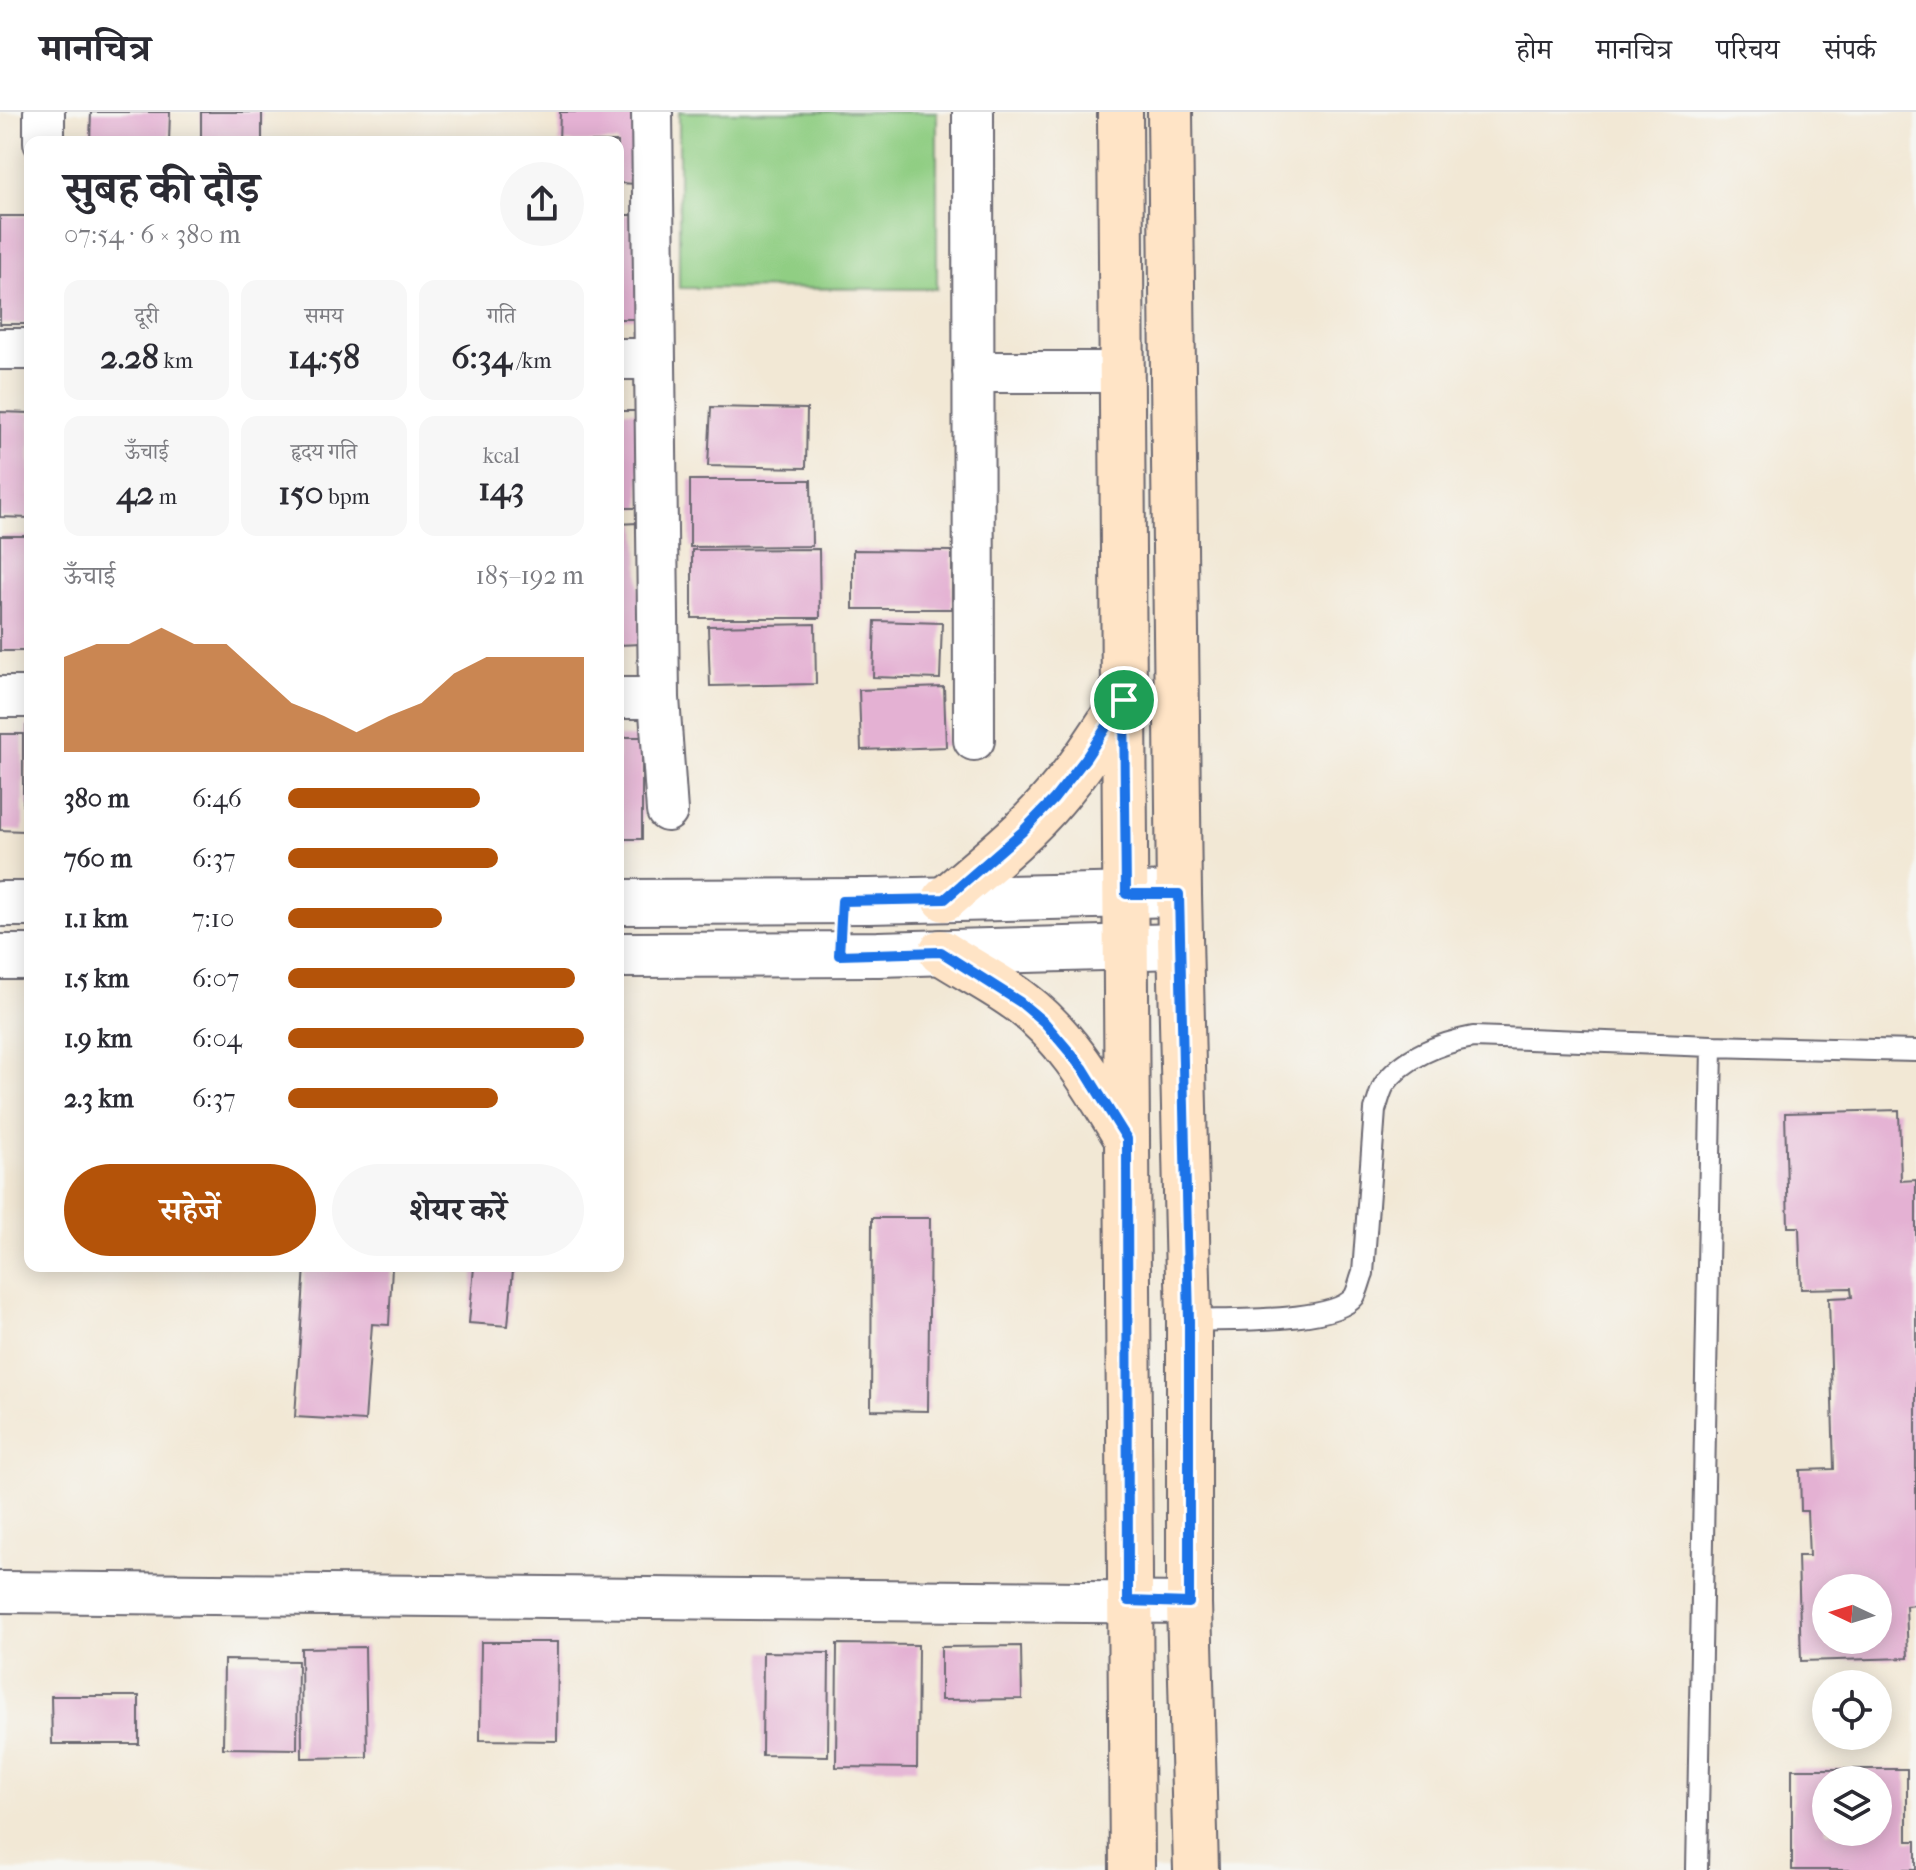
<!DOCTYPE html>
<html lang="hi">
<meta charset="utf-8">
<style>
body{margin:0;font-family:"IM FELL French Canon","Noto Serif Devanagari",serif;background:#f7f7f7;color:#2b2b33;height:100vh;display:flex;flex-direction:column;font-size:30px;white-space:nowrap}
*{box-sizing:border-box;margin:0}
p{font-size:26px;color:#7c7c81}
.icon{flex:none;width:44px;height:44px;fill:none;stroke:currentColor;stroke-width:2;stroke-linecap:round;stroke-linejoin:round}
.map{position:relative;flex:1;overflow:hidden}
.details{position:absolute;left:24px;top:24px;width:600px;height:1136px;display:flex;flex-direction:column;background:#fff;border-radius:16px;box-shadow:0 4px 20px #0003}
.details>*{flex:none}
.needle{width:52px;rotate:274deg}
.controls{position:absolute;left:1812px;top:1462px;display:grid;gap:16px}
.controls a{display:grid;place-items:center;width:80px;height:80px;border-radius:50%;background:#fff;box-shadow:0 4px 20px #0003;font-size:40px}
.pin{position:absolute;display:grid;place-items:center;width:68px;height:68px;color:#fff;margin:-34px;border:4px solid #fff;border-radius:50%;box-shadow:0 2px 8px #0007}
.round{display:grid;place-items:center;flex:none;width:84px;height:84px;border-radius:42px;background:#f7f7f7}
.summary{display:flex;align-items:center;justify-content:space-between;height:136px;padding:0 40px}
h1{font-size:44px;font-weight:700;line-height:60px}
.stats{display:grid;grid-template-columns:repeat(3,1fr);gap:12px;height:136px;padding:8px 40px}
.stats div{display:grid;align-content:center;border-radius:16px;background:#f7f7f7;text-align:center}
.stats b{font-size:34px;font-weight:700}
.stats small{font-size:22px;font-weight:400}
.stats p{font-size:22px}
.chart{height:224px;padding:16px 40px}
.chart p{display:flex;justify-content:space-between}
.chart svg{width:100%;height:144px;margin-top:8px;fill:#b45309;opacity:.7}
.primary-button{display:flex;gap:16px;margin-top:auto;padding:16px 40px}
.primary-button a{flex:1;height:92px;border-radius:48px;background:#b45309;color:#fff;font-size:32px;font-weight:700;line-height:92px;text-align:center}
.primary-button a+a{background:#f7f7f7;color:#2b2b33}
ul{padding:0 40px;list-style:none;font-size:26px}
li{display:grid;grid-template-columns:128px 96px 1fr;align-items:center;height:60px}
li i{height:20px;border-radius:10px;background:#b45309}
header{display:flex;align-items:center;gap:48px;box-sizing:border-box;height:112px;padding:0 40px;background:#fff;border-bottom:2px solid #e1e1e2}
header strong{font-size:38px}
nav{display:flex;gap:44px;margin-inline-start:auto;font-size:28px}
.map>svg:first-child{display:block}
.green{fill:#90ce83;stroke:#59785f;stroke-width:2}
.building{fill:#e4b1d3;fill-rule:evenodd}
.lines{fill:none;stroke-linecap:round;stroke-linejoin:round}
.service-casing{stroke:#6b6771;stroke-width:24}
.minor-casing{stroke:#6b6771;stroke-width:44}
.tertiary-casing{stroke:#6b6771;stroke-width:48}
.secondary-casing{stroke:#6b6771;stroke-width:48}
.service{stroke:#fff;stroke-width:20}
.minor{stroke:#fff;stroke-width:40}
.tertiary{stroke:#fff;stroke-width:44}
.secondary{stroke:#ffe4c6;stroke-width:44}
.route-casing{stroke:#fff;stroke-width:16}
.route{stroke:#1a73e8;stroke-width:10}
</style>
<header>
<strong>मानचित्र</strong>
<nav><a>होम</a><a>मानचित्र</a><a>परिचय</a><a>संपर्क</a></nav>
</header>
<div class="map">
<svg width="1916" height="1758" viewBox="0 0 1916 1758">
<rect width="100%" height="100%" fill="#f6f6f2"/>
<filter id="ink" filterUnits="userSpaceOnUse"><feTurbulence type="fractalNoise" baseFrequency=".0125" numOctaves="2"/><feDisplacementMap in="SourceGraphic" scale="16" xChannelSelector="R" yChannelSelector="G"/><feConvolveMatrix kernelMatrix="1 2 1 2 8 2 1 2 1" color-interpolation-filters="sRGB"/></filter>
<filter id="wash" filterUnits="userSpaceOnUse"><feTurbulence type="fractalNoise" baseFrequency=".006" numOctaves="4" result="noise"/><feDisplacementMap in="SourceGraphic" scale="32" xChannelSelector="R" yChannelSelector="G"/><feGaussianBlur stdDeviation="1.8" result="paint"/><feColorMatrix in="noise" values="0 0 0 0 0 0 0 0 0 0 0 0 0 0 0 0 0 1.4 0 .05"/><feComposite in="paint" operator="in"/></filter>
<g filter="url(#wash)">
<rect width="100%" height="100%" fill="#f2e8d5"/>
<path class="green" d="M679,0H937V177L679,176Z"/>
<g id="blocks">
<path class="building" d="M91,0H170L169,30H90Z
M201,0H262V30H201Z
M560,0H641L637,72L618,71V30H559Z
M618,103H643L642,207H618Z
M0,104H30V212H0Z
M711,295L807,297L806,356L708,354Z
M618,299H639L640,396H618Z
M0,300L30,301V406L0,405Z
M690,368H811L812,434L690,435Z
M637,411L641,532L618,533V412Z
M0,424H30V539H0Z
M819,437L820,506H692V438Z
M853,438L952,439V497H853Z
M875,509L942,511L940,567L873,565Z
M815,512L816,572L710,574L708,514Z
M944,575L946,635L861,638L859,578Z
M26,614H30V694H27Z
M0,622H23V719L0,718Z
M618,625H642V727H618Z
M1899,998L1901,1069L1916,1068V1493L1906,1494L1908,1546L1801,1549L1798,1444H1809L1807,1399H1801L1800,1358L1834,1357L1829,1186L1852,1185L1851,1176L1801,1177L1799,1115H1788L1785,1001ZM1826,1476H1878V1528H1826Z
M872,1106H930L928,1299L871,1298Z
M305,1154H392L389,1213L372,1212L365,1309L295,1305Z
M474,1155L513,1158L508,1214L469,1211Z
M481,1530H558L557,1629L480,1628Z
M837,1532L918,1533L917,1656L836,1655Z
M1021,1534L1022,1587L941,1588V1535Z
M365,1535L367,1645L302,1646L301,1536Z
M763,1540L829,1541L828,1644L762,1643Z
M224,1548L298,1549L297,1637L223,1636Z
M51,1584H139V1632H52Z
M1792,1657H1907V1729H1916V1758H1792ZM1826,1668H1878V1720H1826Z"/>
</g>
</g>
<g filter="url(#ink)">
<use href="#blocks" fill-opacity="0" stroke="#6b6771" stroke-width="2"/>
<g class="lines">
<defs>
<path id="service" d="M1189,1209C1224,1207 1333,1212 1354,1185C1358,1179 1360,1168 1363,1161L1375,998C1378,990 1380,980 1384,973C1403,945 1441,931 1473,925L1712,934
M1697,1758L1712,934L1916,939"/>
<path id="minor" d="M44,0V30
M652,0L659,586L667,699
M973,0L974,628
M0,237H30
M618,247H655
M973,260H1122
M0,585H30
M618,586H659
M0,1480L1189,1491"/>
<path id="tertiary" d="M618,790L869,789L1179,782
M0,792H30
M618,843L878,842L1180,834
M0,845H30"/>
<path id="secondary" d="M1120,0L1132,1758
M1170,0L1179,782L1189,1209V1491L1196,1758
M945,787C983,754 1023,723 1055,685C1081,655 1102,622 1124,588
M941,840C967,857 996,871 1021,890C1068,925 1097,978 1127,1027"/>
</defs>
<use href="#service" class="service-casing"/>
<use href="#minor" class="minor-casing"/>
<use href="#tertiary" class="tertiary-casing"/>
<use href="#secondary" class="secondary-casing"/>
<use href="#service" class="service"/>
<use href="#minor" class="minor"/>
<use href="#tertiary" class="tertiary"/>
<use href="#secondary" class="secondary"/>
</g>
</g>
<g class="lines" filter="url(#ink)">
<defs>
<path id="route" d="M1124,588L1126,782H1179L1189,1209V1491L1128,1489L1127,1027L1083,956L1045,911L1020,890L941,840L839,843L842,789L945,787L1022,720L1054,687L1086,646Z"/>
</defs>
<use href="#route" class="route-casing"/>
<use href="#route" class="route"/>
</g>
</svg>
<div class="controls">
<a><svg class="needle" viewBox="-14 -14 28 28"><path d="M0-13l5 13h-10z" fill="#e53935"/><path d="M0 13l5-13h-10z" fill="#7c7c81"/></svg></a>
<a><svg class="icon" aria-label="locate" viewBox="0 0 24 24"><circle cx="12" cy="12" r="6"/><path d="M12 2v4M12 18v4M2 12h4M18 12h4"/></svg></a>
<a><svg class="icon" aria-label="layers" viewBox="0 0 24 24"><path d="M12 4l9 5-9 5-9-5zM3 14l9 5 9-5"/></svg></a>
</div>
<div class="pin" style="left:1124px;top:588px;background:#1e9e55"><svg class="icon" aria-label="arrive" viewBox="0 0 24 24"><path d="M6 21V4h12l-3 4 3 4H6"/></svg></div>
<section class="details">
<div class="summary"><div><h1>सुबह की दौड़</h1><p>07:54 · 6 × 380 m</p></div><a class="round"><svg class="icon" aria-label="share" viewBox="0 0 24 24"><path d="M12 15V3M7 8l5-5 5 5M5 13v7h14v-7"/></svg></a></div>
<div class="stats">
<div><p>दूरी</p><b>2.28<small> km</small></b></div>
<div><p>समय</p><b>14:58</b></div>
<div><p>गति</p><b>6:34<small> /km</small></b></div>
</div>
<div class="stats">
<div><p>ऊँचाई</p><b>42<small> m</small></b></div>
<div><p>हृदय गति</p><b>150<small> bpm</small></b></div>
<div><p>kcal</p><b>143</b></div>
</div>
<div class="chart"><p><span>ऊँचाई</span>185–192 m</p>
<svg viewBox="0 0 160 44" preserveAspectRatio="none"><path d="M0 44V15L10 11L20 11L30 6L40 11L50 11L60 20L70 29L80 33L90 38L100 33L110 29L120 20L130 15L140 15L150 15L160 15V44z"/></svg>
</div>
<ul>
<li><b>380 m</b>6:46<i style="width:65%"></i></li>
<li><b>760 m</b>6:37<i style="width:71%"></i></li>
<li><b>1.1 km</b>7:10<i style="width:52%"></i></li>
<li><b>1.5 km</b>6:07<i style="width:97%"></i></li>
<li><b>1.9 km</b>6:04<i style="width:100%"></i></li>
<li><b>2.3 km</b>6:37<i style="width:71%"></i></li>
</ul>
<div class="primary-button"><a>सहेजें</a><a>शेयर करें</a></div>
</section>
</div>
